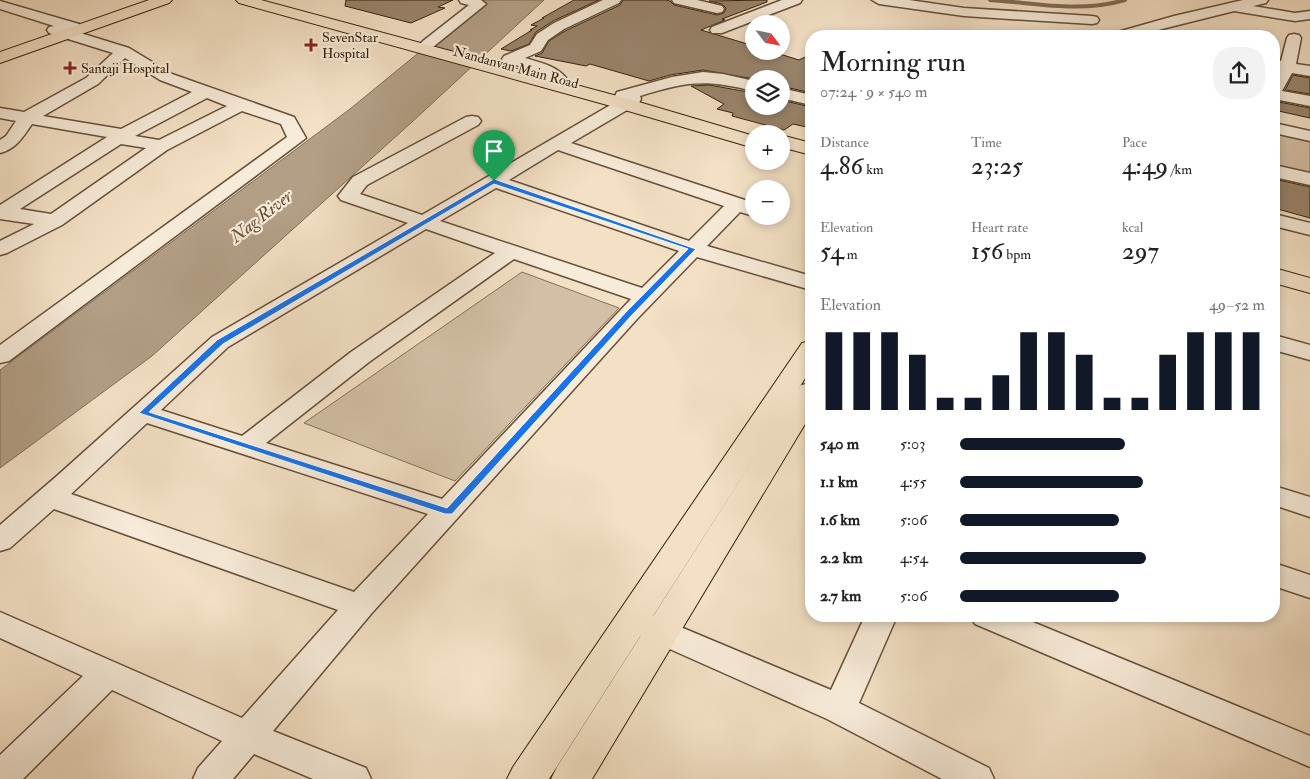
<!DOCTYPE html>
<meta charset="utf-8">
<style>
body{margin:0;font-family:"IM FELL Double Pica",serif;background:#f2f2f2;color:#222;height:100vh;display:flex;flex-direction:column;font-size:19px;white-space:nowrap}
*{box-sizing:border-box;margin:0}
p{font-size:16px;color:#767676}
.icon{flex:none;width:28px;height:28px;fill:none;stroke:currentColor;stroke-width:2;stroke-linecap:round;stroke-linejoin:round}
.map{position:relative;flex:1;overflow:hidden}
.drawer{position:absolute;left:805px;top:30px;width:475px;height:592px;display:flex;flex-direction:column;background:#fff;border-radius:20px;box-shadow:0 2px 8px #0003}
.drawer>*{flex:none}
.needle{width:32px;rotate:122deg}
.fabs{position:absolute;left:745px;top:15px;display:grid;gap:10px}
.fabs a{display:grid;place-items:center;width:45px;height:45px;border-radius:50%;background:#fff;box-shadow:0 2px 8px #0003;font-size:25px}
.pin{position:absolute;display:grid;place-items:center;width:42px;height:42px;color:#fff;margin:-51px -21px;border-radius:50% 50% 50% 0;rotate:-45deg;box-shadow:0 0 5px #0007}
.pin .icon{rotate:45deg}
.round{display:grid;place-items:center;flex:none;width:52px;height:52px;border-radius:20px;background:#f2f2f2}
.headline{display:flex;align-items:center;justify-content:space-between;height:85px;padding:0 15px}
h1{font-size:28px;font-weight:600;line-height:38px}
.figures{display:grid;grid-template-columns:repeat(3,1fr);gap:8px;height:85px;padding:5px 15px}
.figures div{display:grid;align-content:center}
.figures b{font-size:25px;font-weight:600}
.figures small{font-size:14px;font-weight:400}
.figures p{font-size:14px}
.chart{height:140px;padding:10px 15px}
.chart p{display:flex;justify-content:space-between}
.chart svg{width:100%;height:90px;margin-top:5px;stroke:#111827;stroke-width:6}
ul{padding:0 15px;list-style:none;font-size:16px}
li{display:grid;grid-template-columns:80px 60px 1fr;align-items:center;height:38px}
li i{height:12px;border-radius:6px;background:#111827}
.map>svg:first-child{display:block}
.green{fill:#d3bfa5;stroke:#857058}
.water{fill:#b39f86;stroke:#816c55}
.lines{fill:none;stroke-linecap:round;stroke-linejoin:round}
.stream{stroke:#816c55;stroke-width:4}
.building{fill:#99846c;stroke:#37200b}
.minor-casing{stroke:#66503a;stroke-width:3}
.major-casing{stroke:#37200b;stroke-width:2}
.minor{fill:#f7ebd9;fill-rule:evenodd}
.major{fill:#f3e0c5;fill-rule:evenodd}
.route{fill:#1a73e8;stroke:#fff;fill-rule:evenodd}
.poi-dot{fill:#8f2418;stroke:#f7ebd9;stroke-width:2}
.labels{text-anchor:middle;stroke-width:4.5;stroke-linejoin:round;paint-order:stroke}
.far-poi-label{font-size:14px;fill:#37200b;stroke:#f7ebd9;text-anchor:start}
.far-street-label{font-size:14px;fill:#37200b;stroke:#f7ebd9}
.water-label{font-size:18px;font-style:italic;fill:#624c36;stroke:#f7ebd9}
</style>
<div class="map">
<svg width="1310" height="779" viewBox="0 0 1310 779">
<rect width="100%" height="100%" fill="#f3e0c5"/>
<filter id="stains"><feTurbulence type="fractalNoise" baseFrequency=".004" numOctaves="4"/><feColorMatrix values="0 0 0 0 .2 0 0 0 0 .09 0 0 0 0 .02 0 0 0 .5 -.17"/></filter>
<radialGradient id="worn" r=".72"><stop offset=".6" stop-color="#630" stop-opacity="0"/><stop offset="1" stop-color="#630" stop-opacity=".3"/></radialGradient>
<path class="green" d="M1274,133L1310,140V175L1274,167Z
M522,272L619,308L455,481L304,423Z"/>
<path class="water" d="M483,0H544L412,122L152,356L0,468V370L350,109Z"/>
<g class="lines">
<path class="stream" d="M990,0C1036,3 1080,13 1125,0"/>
</g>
<path class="building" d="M346,0H453L438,7L445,8L411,23L345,6Z
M574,0H599L553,21L536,32L529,44L511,51L501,49L532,30H530L537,26L531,25L544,18H542Z
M623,0H666L670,1L674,5L717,15L724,13L726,8L722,4L709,1L767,0V2L722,19L725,20L701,30L754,46V51H770L799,60L811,54V93L781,86V79H754L703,70L670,75L649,81L590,64L586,66L535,56L542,53L549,41L565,31L620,5Z
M1293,75L1310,78V94L1285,90Z
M709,85L754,93V106H781V100L811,107V128L793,124L784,130L732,116L733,113L717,109L724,104L691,86Z
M1274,101L1310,108V118L1274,110Z
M1274,179L1310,187V218L1274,208Z"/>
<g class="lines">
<defs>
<path id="minor" d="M459,0H481L486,4L433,47H423L420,44L423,41L469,5L461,3Z
M603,0H621L619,3L564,29L548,40L541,51L525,58C539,62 557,66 566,78L564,81H552L534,70L504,62L502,59L504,56L530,45L537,34L554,23Z
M672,0H697L722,6L724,9L722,12L717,13L674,3Z
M782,0H802L800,3L722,33H712L710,30L712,27Z
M872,0H909L964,8L1092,16L1097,17L1099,20L1097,23L1092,24L964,16L879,4Z
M1243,0H1268L1266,3L1253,6L1295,13L1310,11V19L1295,21L1234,11L1134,36H1112L1114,33L1174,16Z
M0,1L79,24L81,27L79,30L74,31L129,48L172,74L294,117L306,138L9,361L0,363V345L287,137L281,124L242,111L167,150L62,225L7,253L0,255V241L34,224L0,219V205L107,137L32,124C23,137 16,149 0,153V140L6,136L16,121L0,118V108L24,112L86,78L113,53L49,33L47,30L49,27L54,26L0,9ZM125,58L160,80L192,92L121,129L43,116L98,84ZM207,98L227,106L159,140L135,136ZM121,144L146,148L51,214L20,209Z
M1294,34L1299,35L1301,38L1296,64L1310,66V76L1292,73L1282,91L1310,96V106L1274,99V77L1278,70L1274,69V59L1281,61L1287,38L1289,35Z
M703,72L723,74L754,81V91C704,79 688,81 640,96L641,99L639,103L571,143L754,203V216L740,212L707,246L811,276V290L697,257L637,319L371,614L273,731L366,768L371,779H313L254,754L233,779H193L198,768L222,741L112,690L23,779H0V755L83,676L0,638V612L242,718L338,610L54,509L10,548L0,551V525L58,475L212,337L408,223L341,200L338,196L353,177L466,117L472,116L478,117L481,121L478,125L367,185L360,194L422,215L619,100L615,96L617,92L672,77ZM558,150L724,206L689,241L509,180ZM496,188L679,251L642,288L440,221ZM426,229L495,253L351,352L242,436L161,410L228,347ZM514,259L631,299L442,499L266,443L369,362ZM147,423L428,514L354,592L71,494Z
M781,88L811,95V105L781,98Z
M1274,123L1310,131V141L1274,133Z
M1274,165L1310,173V185L1274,177Z
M1274,214L1310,223V235L1274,226Z
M1274,335L1310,345V360L1274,350Z
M1274,486L1310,497V517L1274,505Z
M1274,563L1310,575V598L1274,586Z
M647,613L831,690L865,616H897L859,703L989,768L994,779H942L827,719L636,634L631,625L636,616Z
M970,616H1018L1310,736V767L975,624Z"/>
<path id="major" d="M149,0H172L169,3L0,63V52Z
M236,0H261L632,100L754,136V148L618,108L239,3Z
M781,135L811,143V155L781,147Z
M1274,268L1310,278V293L1274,283Z
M811,341V369L797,391L801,385L811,383V414L592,779H551L557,767L795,394L549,779H507L513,767L802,343Z"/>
</defs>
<use href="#minor" class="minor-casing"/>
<use href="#major" class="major-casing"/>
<use href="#minor" class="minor"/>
<use href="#major" class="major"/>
</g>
<path class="route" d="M494,179L696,249L632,315L452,514H445L139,413L217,340ZM494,184L688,249L626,312L447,508L149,412L223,344Z"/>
<g class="poi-dot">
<path d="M308.5 37.5h5v5h5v5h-5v5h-5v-5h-5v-5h5z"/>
<path d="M67.5 60.5h5v5h5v5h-5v5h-5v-5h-5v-5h5z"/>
</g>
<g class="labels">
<g class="far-poi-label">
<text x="322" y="42">SevenStar<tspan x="322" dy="16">Hospital</tspan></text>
<text x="81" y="73">Santaji Hospital</text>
</g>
<g class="far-street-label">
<text transform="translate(516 67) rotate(15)" y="5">Nandanvan Main Road</text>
</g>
<g class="water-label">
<text transform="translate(261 216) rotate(-38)" y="6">Nag River</text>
</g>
</g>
<rect width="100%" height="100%" filter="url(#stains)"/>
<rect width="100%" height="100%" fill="url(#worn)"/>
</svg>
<div class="fabs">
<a><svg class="needle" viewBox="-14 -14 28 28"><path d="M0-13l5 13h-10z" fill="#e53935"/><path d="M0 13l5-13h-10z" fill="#767676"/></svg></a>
<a><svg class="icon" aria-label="layers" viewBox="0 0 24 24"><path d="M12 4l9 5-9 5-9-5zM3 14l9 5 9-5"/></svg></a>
<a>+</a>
<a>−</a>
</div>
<div class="pin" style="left:494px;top:181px;background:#1e9e55"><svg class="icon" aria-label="arrive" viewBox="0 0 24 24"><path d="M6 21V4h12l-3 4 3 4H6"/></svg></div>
<section class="drawer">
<div class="headline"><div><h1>Morning run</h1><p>07:24 · 9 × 540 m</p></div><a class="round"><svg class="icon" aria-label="share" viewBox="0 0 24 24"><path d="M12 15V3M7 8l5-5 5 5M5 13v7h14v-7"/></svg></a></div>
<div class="figures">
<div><p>Distance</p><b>4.86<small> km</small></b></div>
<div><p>Time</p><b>23:25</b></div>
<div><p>Pace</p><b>4:49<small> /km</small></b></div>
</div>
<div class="figures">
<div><p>Elevation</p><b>54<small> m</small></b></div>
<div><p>Heart rate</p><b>156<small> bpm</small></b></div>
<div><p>kcal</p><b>297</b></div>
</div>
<div class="chart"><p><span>Elevation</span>49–52 m</p>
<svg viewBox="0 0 160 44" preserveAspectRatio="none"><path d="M5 44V6M15 44V6M25 44V6M35 44V17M45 44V38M55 44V38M65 44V27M75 44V6M85 44V6M95 44V17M105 44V38M115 44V38M125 44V17M135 44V6M145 44V6M155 44V6"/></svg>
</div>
<ul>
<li><b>540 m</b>5:03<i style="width:54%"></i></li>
<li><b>1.1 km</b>4:55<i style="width:60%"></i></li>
<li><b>1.6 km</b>5:06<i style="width:52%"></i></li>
<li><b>2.2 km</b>4:54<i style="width:61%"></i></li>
<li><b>2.7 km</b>5:06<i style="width:52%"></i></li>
</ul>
</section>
</div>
